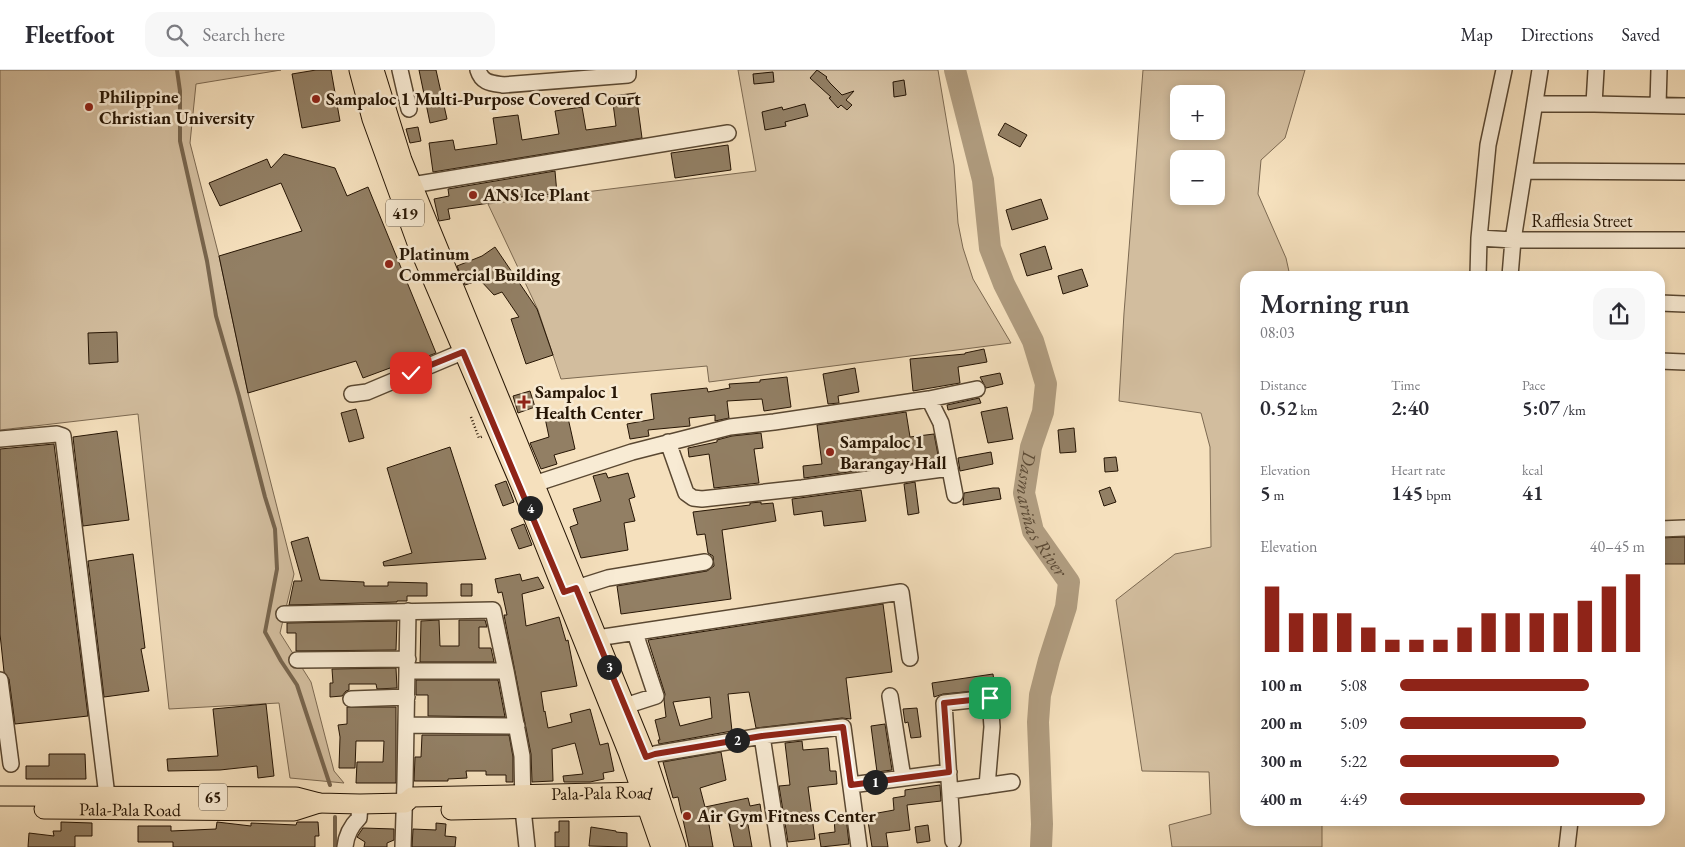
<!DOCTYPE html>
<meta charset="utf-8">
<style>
body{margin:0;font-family:"EB Garamond",serif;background:#f7f7f7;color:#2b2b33;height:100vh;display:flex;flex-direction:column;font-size:19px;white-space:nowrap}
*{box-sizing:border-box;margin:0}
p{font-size:16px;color:#7c7c81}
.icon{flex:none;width:28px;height:28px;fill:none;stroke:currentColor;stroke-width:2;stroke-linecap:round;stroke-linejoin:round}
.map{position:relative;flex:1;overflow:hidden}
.details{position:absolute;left:1240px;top:201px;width:425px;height:555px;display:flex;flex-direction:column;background:#fff;border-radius:15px;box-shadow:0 2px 8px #0003}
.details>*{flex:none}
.fabs{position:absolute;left:1170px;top:15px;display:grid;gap:10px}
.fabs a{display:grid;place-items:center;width:55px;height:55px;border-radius:10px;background:#fff;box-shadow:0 2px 8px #0003;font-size:25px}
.pin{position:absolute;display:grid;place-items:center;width:42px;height:42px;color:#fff;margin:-21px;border-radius:10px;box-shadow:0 2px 8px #0006}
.km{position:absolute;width:25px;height:25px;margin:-12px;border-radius:50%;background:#222;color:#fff;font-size:14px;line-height:25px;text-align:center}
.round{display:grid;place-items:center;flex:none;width:52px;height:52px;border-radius:15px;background:#f7f7f7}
.summary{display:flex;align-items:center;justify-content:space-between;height:85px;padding:0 20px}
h1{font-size:28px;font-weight:600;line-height:38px}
.figures{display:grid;grid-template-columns:repeat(3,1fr);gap:8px;height:85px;padding:5px 20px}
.figures div{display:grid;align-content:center}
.figures b{font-size:21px;font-weight:600}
.figures small{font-size:14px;font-weight:400}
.figures p{font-size:14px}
.chart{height:140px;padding:10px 20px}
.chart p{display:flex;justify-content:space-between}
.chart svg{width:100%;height:90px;margin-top:5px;stroke:#8f2418;stroke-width:6}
ul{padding:0 20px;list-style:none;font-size:16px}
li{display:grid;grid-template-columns:80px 60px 1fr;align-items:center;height:38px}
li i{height:12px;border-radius:6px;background:#8f2418}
header{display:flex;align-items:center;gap:30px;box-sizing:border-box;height:70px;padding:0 25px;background:#fff;border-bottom:1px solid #e1e1e2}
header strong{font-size:24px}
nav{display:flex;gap:28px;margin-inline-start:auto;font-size:18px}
.search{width:350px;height:45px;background:#f7f7f7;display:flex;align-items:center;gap:12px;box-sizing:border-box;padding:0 18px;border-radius:15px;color:#7c7c81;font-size:19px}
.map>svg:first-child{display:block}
.green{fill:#d2bd9e;stroke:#7c6951;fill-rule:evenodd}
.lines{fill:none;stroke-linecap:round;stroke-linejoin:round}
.stream{stroke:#78654d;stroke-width:4}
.river{stroke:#af9b7e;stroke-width:22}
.building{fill:#927f64;stroke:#261504;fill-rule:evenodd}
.minor-casing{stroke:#5a4832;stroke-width:18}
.major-casing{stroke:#261504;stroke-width:21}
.path{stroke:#261504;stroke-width:2.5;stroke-dasharray:1 2.5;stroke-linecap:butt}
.minor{stroke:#f8ebd4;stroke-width:15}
.major{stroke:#f5e0bd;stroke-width:19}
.route-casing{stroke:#fff;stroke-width:10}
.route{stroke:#8f2418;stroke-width:6}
.poi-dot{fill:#8f2418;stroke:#f8ebd4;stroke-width:2}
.labels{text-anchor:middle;stroke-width:5;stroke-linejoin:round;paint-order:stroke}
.shield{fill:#f8ebd4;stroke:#655542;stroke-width:1}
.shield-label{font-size:16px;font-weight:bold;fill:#261504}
.poi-label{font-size:18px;font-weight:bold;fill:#261504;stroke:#f8ebd4;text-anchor:start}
.street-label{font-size:18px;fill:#261504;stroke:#f8ebd4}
.water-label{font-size:19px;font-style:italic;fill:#5d4b35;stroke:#f8ebd4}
</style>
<header>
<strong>Fleetfoot</strong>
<div class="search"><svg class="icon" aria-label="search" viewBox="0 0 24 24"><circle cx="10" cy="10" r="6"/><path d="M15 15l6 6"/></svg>Search here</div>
<nav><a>Map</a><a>Directions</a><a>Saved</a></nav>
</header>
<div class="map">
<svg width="1685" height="777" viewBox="0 0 1685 777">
<rect width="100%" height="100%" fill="#f5e0bd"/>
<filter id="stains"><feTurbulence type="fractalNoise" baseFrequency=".004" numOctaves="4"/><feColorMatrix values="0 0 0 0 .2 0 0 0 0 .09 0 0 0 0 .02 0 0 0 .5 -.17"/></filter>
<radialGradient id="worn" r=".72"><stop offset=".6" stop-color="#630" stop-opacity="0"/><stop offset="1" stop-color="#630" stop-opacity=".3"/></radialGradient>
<path class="green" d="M0,0H281L196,14L190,73L219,186L248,323L294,504L280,563L311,612L334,701L344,713L290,708L279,633L169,639L138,344L0,360Z
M738,0H938L954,95L958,153L963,178L973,209L1011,273L709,312L707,296L561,309L538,240L488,134L756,101Z
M1143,0H1305L1285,68L1261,90L1258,124L1286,188L1290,206H1245V751H1322V777H1172L1169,755L1211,744L1209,702L1142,701L1116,530L1175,484L1211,477L1210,377L1201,343L1119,331L1124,243ZM1179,24H1216V61H1179ZM1179,89H1216V126H1179Z"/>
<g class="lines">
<path class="stream" d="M177,0L180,21V71L207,191L216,246L239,326L265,427L275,459L277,499L265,562L281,591L297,615L330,715
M335,747V777"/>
<path class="river" id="s1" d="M955,0L983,110L990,178L1004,214L1033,271L1046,314L1043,342L1031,377L1024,423L1033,461L1069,512L1066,537L1049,590L1040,625L1038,652L1042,754L1041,777"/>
</g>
<path class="building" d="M316,0H331L340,51L302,58L292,4Z
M419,0H436L447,49L430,53Z
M817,0L827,7L826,8L830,13L842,25L854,21L846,30L852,35L847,40L841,35L838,38L829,28L831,27L810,8Z
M773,2L774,12L754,14L753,4Z
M904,10L906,25L894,27L893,12Z
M636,23L642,68L433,102L429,73L453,70L455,80L497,74L493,48L518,45L522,70L559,64L555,41L582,37L586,60L616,56L612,26Z
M805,34L808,46L785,52L786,56L765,60L762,42L782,37L783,40Z
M1005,53L1027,65L1020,77L998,65Z
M418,57L421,71L410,73L406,59Z
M728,75L731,100L675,108L671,83Z
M284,84L335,98L347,126L368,117L436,283L418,290L417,288L363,308L356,291L248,323L219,186L302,161L281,113L220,136L209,113L267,89L271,98Z
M555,101L557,124L520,127V124L496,127L497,132L448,139L450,149L439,151L434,129L449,126L448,119Z
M1041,129L1048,149L1012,160L1006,140Z
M1045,176L1052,199L1027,206L1020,184Z
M495,177L537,239L553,285L526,294L511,249L519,247L502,222L494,225L480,210L465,215L457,196L482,186Z
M1082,199L1088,216L1063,224L1058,206Z
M117,262L118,292L89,294L88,263Z
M984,279L987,292L958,297L960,313L913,321L910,289L965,284V283Z
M855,298L859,322L838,326L839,333L828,334L823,304Z
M1000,303L1003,314L986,318L980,307Z
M787,307L791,337L764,341L762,329L727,331L729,348L715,351V345L689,348L690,356L648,360L649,366L630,369L627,354L654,349L651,324L707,318L708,322L730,318L729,314L760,312V310Z
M530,321L535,337L518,343L513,326Z
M979,328L981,333L948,340L947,335Z
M1007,337L1013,369L988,373L981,342Z
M356,339L364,368L349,372L341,343Z
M566,339L575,379L554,385L557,394L541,399L530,373L549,367L544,343Z
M906,342L910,367L934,364L939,390L804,408L803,396L822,394L817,355Z
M1074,358L1076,382L1060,383L1058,360Z
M117,361L129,450L83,456L73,367Z
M761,363L763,378L754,379L759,413L714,418L709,384L689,387L688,378L717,372V370L732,366Z
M54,374L88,646L15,654L9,609L4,602L0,564V379Z
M450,377L486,489L384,496L383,492L412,483L387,398Z
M991,382L993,394L960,401L958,388Z
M1116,387L1118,401L1105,402L1104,388Z
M606,403L608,408L628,403L635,427L629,429L635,451L624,453L628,480L581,488L570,457L578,454L573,439L601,431L593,406Z
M506,411L514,432L503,436L495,415Z
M915,412L919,443L908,445L904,414Z
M1110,417L1116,432L1104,436L1099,421Z
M993,418H999L1001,429L963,435L964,423Z
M861,420L866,451L824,456L822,441L794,445L792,429Z
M761,432V434L773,433L776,451L722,460L731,529L621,544L617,516L707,501L714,496L713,486L708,483L705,464L697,465L693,442L750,435V433Z
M524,454L532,475L519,479L511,459Z
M308,467L320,510L364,512V516H388V512L427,513V526H407V531H397V532L289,535L294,511H302L291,472Z
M1685,467V494H1660V468Z
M133,484L145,578L141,579L149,621L104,627L88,491Z
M520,504L522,511L538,507L544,518L522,524L526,556L559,547L566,571L568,570L577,616L541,622L544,642L545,641L548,658L572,652L570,644L590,639L600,675L608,673L614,701L603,703L604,709L590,712H564L563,706L583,704L575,673L552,679L553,711L532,712L531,684L504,545H507L502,522L498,523L495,509Z
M461,514H472V526H461Z
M883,534L892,602L846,608L851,649L842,648L756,658L749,622L728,624L732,661L659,674L658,670H660L655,650L666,647L664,630L665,624L648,570ZM710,627L712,648L680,656L673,632Z
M439,550L440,576H459V550H485L487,557H479V578H491L494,592H420L421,551Z
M397,551L396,580L296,581V563H287V553Z
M396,598L397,618L377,619L376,614H349V620L346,621L342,626L330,627V613H333L332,599Z
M993,604L995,619L943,624L934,627L932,613Z
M416,610H498L505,647L428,646V625H416Z
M266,634L274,706L258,708L257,696L220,700L168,701L167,689L218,686L213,639Z
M347,637H396V713H356L357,692H383L384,671H356L355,698H339L340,667L338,655L347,654Z
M917,638L921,667L911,668L908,652L905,653L903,639Z
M885,654L892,700L877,702L871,656Z
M422,665H509L513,687V712H506V705H486V701H466L467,708L448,709V711H414L415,687H421Z
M802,671L803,680L828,678L830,701H836L837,714L808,717L815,769L788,772L779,716L790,715L785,673Z
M721,682L726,710L700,718L705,737L748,728L750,736L760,734L762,747L747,749L752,777H734L727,743L708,749L713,777H689L678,727L673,728L663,692Z
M49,684H85L86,709H26V696H49Z
M940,715L941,731L907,735L910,760L886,763L888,777H872L867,745L894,740L893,728L905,726V720Z
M846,747L849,774L821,777L819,764L835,762L834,748Z
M559,751H569V777H555V762H559Z
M61,752L92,753V766H75V777H28L29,763L54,766L53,761H61Z
M217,752L251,756V753L296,755L297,752H318L319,766H315V777H173V772H138V756H171V761L216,759Z
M436,753L446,754L445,766L456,767L455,777H412L413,759L436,760Z
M928,755L930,771L917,773L915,757Z
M591,757L616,761V762L627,763V777L589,776Z
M363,758L394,759V770L387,773V777H364L365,772L357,767Z"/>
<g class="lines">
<defs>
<path id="minor" d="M400,0L409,39
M478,0C482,13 491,13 503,15L628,5V0
M1535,34H1594L1685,36
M1594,34L1596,0
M1658,35L1659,0
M1524,101L1685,102
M412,115L728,63
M1479,168L1513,170H1685
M1478,206L1479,168L1488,75L1504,0
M1510,206L1513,170L1540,0
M1660,233L1685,234
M1660,291L1685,292
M352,324L367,322L474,277
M929,329L941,353L955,425
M0,369L57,364L63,366L107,726
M668,372L686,423L693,428L702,429L802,418L950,398
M525,417L632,382L730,357L774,352L929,329L977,319
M1660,459L1685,458
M567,521L608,508L705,492
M284,544L493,540L506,601L522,686L523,739L527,777
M597,568L901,522L910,588
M297,590L408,589
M408,601H506
M0,610L11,694
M890,626L903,708
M351,629L407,627
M625,636L656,626L635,563
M407,655L517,656
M762,666L779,777
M646,687L655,684L762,666L843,657L859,777
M851,715L949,702
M950,721L1012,712
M953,771L944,633L990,628L992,657L987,716
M345,777C346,766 351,756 359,748L360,734
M403,777L405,712L408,541
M1567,777L1570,751"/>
<g id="major">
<path d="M359,0L372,49L417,173L522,418L628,682L661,777"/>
<path d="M374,0L402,90L646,687L676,777"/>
<path id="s2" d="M0,726L296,727L319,733L360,734L405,733L412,727L643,722L654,725"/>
<path id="s3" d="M44,739L294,741L319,733"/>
<path d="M451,740L648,736L656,730"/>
</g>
</defs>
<use href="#minor" class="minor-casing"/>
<use href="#major" class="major-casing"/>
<path class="path" d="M471,347L479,368L483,366"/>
<use href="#minor" class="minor"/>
<use href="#major" class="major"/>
</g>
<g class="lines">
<defs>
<path id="route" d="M411,303L463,282L564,522L576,518L646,687L655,684L762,666L843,657L851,715L949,702L944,633L990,628"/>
</defs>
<use href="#route" class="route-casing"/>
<use href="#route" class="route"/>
</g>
<g class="poi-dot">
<circle cx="316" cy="29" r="5"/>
<circle cx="89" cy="37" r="5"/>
<circle cx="473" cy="125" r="5"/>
<circle cx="389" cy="194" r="5"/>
<path d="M521.5 324.5h5v5h5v5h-5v5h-5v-5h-5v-5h5z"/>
<circle cx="830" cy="382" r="5"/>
<circle cx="687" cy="746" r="5"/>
</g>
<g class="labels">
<g class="shield">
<rect x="386" y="129.5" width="38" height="27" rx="4"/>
<rect x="199" y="713.5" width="28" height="27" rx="4"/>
</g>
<g class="shield-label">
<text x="405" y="149">419</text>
<text x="213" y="733">65</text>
</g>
<g class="poi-label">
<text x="99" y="33">Philippine<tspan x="99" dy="21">Christian University</tspan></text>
<text x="326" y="35">Sampaloc 1 Multi-Purpose Covered Court</text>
<text x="483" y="131">ANS Ice Plant</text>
<text x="399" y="190">Platinum<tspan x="399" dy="21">Commercial Building</tspan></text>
<text x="535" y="328">Sampaloc 1<tspan x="535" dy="21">Health Center</tspan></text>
<text x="840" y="378">Sampaloc 1<tspan x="840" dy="21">Barangay Hall</tspan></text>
<text x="697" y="752">Air Gym Fitness Center</text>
</g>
<g class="street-label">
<text x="1582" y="157">Rafflesia Street</text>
<text dy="6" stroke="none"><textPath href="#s2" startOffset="605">Pala-Pala Road</textPath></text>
<text dy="6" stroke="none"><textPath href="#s3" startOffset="86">Pala-Pala Road</textPath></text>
</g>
<g class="water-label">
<text dy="7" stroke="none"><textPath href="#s1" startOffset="466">Dasmariñas River</textPath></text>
</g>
</g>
<rect width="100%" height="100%" filter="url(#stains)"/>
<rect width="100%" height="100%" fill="url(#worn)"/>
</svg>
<div class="fabs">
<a>+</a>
<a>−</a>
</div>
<div class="pin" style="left:990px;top:628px;background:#1e9e55"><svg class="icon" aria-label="arrive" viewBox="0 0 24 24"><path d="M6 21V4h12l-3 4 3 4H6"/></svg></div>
<div class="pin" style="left:411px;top:303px;background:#d93025"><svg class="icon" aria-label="check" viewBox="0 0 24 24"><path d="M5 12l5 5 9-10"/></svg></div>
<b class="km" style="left:875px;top:712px">1</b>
<b class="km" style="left:737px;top:670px">2</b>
<b class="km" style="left:609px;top:597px">3</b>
<b class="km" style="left:530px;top:438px">4</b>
<section class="details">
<div class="summary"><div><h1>Morning run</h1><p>08:03</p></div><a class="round"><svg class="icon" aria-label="share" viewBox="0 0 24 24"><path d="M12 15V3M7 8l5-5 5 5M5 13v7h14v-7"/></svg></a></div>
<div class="figures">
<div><p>Distance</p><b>0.52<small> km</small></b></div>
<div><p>Time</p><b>2:40</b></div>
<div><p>Pace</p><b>5:07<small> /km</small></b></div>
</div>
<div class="figures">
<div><p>Elevation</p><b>5<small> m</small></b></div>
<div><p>Heart rate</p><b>145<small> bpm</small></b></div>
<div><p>kcal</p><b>41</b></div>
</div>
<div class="chart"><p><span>Elevation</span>40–45 m</p>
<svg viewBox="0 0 160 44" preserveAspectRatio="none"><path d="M5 44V12M15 44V25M25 44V25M35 44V25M45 44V32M55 44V38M65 44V38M75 44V38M85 44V32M95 44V25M105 44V25M115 44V25M125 44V25M135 44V19M145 44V12M155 44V6"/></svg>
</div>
<ul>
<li><b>100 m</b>5:08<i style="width:77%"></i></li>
<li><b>200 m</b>5:09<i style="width:76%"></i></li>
<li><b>300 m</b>5:22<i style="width:65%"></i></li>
<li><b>400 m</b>4:49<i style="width:100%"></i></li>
</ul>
</section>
</div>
